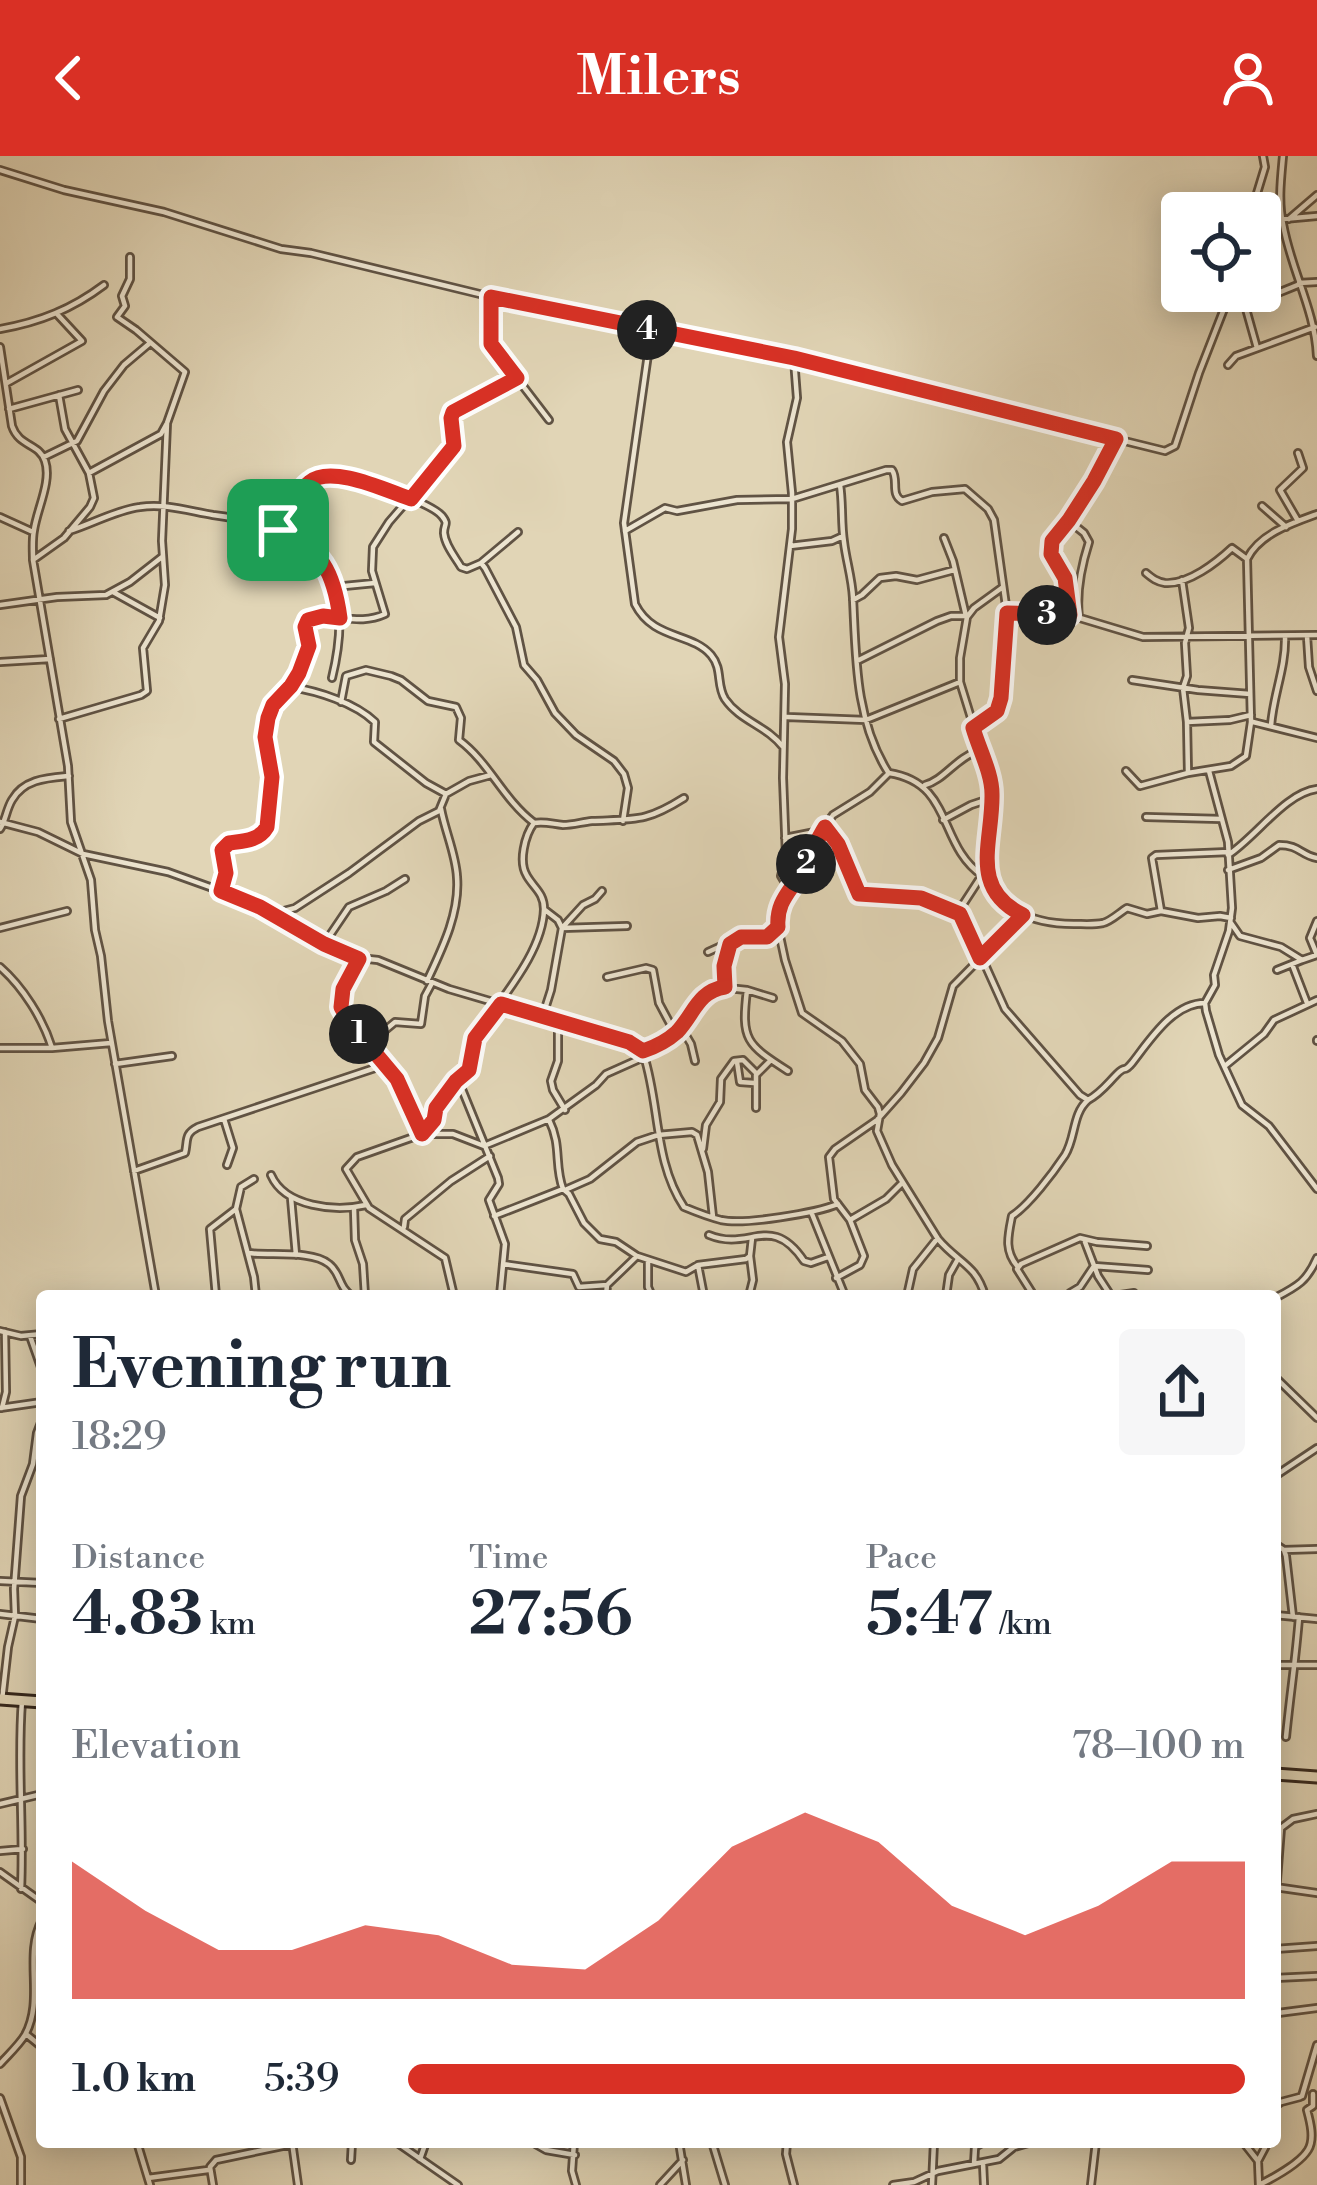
<!DOCTYPE html>
<meta charset="utf-8">
<style>
body{margin:0;font-family:"Libre Bodoni",serif;background:#f6f6f7;color:#1f2937;height:100vh;display:flex;flex-direction:column;font-size:45px;white-space:nowrap}
*{box-sizing:border-box;margin:0}
p{font-size:39px;color:#747a83}
.icon{flex:none;width:66px;height:66px;fill:none;stroke:currentColor;stroke-width:2;stroke-linecap:round;stroke-linejoin:round}
.map{position:relative;flex:1;overflow:hidden}
.side{position:absolute;left:36px;top:1134px;width:1245px;height:858px;display:flex;flex-direction:column;background:#fff;border-radius:12px;box-shadow:0 6px 30px #0003}
.side>*{flex:none}
.tools{position:absolute;left:1161px;top:36px;display:grid;gap:24px}
.tools a{display:grid;place-items:center;width:120px;height:120px;border-radius:12px;background:#fff;box-shadow:0 6px 30px #0003;font-size:60px}
.pin{position:absolute;display:grid;place-items:center;width:102px;height:102px;color:#fff;margin:-51px;border-radius:24px;box-shadow:0 6px 18px #0006}
.km{position:absolute;width:60px;height:60px;margin:-30px;border-radius:50%;background:#222;color:#fff;font-size:33px;line-height:60px;text-align:center}
.round{display:grid;place-items:center;flex:none;width:126px;height:126px;border-radius:12px;background:#f6f6f7}
.head{display:flex;align-items:center;justify-content:space-between;height:204px;padding:0 36px}
h1{font-size:66px;font-weight:700;line-height:90px}
.metrics{display:grid;grid-template-columns:repeat(3,1fr);gap:18px;height:204px;padding:12px 36px}
.metrics div{display:grid;align-content:center}
.metrics b{font-size:60px;font-weight:700}
.metrics small{font-size:33px;font-weight:400}
.metrics p{font-size:33px}
.chart{height:336px;padding:24px 36px}
.chart p{display:flex;justify-content:space-between}
.chart svg{width:100%;height:216px;margin-top:12px;fill:#d93025;opacity:.7}
ul{padding:0 36px;list-style:none;font-size:39px}
li{display:grid;grid-template-columns:192px 144px 1fr;align-items:center;height:90px}
li i{height:30px;border-radius:15px;background:#d93025}
header{display:flex;justify-content:space-between;align-items:center;height:156px;padding:0 36px;background:#d93025;color:#fff;font-size:54px;font-weight:700}
.map>svg:first-child{display:block}
.lines{fill:none;stroke-linecap:round;stroke-linejoin:round}
.minor-casing{stroke:#605344;stroke-width:10}
.primary-casing{stroke:#35281e;stroke-width:15}
.minor{stroke:#ece4d0;stroke-width:4.5}
.primary{stroke:#e1d5b6;stroke-width:9}
.route-casing{stroke:#fff;stroke-width:24}
.route{stroke:#d93025;stroke-width:15}
</style>
<header><svg class="icon" aria-label="back" viewBox="0 0 24 24"><path d="M15 5l-7 7 7 7"/></svg>Milers<svg class="icon" aria-label="person" viewBox="0 0 24 24"><circle cx="12" cy="8" r="4"/><path d="M4 21q1-7 8-7t8 7"/></svg></header>
<div class="map">
<svg width="1317" height="2029" viewBox="0 0 1317 2029">
<rect width="100%" height="100%" fill="#e1d5b6"/>
<filter id="stains"><feTurbulence type="fractalNoise" baseFrequency=".00167" numOctaves="4"/><feColorMatrix values="0 0 0 0 .2 0 0 0 0 .09 0 0 0 0 .02 0 0 0 .5 -.17"/></filter>
<radialGradient id="worn" r=".72"><stop offset=".6" stop-color="#630" stop-opacity="0"/><stop offset="1" stop-color="#630" stop-opacity=".3"/></radialGradient>
<g class="lines">
<defs>
<path id="minor" d="M1283,0C1281,22 1278,46 1283,68C1291,114 1315,154 1317,200
M0,14L64,34L164,56L281,93L311,97L492,141L794,203L1165,295L1175,290L1199,217L1231,135
M1251,57L1265,11L1263,0
M1289,63L1317,39
M1260,65L1317,60
M1299,127L1317,126
M1241,135L1257,192
M492,141L490,175L493,191L549,264
M1246,150L1300,128
M0,173C40,166 72,153 104,129
M651,177L624,367L635,448C653,484 691,476 711,499C723,513 716,529 725,543C740,565 767,570 783,591
M0,191L12,270C19,291 39,287 45,305C52,325 37,353 34,374C32,384 33,394 33,404L68,610L71,666L91,724L95,774L101,800L108,865L156,1140
M794,203L797,242L787,286L792,337V373L779,481L785,528L783,622L786,700L781,720L787,730L777,759L778,771L785,804L802,857L842,885L860,908L865,934L878,951L880,958L877,975L892,1009L938,1083C958,1107 976,1108 985,1140
M1228,209L1236,200L1315,171
M7,227L82,185L57,158
M9,253L78,234
M44,301L77,285L104,235L124,209L150,187
M89,317L161,278L167,267L185,216L136,174L117,161L125,150L122,140L130,123V101
M840,329C843,348 841,367 844,386C846,404 852,422 853,442C856,501 855,564 888,616
M1262,350L1286,371
M0,361L33,376
M1069,365L1084,377L1089,386C1081,411 1076,436 1079,462
M1298,365L1280,334L1303,312L1298,297
M278,374C287,358 300,327 317,321C337,314 429,344 442,360C449,369 444,367 444,377C445,389 455,401 461,411L467,413L481,407L485,412L516,471L524,509L537,524L555,557L576,579L614,605L624,618L628,632L623,665
M69,375C92,368 116,354 140,351C164,347 189,355 213,359C317,372 358,415 332,522
M625,375L665,352L677,355L737,344L792,343L886,314H892C899,324 890,338 902,345L932,336L965,333L988,353L994,364L1007,457L1001,542L997,555L973,572
M944,382L953,405L966,460
M790,390L832,385L843,380
M33,404L64,382L90,351L94,342L89,317L65,273L59,239
M481,407L518,376
M1146,417C1152,422 1157,426 1165,427C1188,429 1217,406 1232,392L1247,403
M1182,424L1189,472L1185,487L1187,520L1183,532L1187,566L1188,617
M334,431L375,427
M1003,431L974,452L967,461L960,502V526L992,630V642L986,713L960,753L1005,853L1080,939L1088,944C1101,937 1107,928 1117,918C1127,908 1123,918 1132,907C1150,884 1173,847 1205,847
M113,436L160,462
M853,444L862,439L880,422L896,420L917,424L954,414
M0,449L57,441L106,439L130,426L162,401
M1008,457L1070,459L1143,481L1317,479
M1070,459L1065,422L1051,398V385L1069,365L1094,325L1116,283
M1307,480L1309,511L1317,535
M857,505L937,465L951,460H967
M0,506L50,503
M1132,524L1198,534L1250,538
M291,531C318,535 355,547 375,566L374,586L426,627L446,638L469,625L491,619
M341,546L346,520L366,514L391,520L401,524L428,545L456,551L461,562L459,584C489,606 503,643 533,666
M787,561L866,564L960,526
M59,563L141,539L147,535L143,492L159,465L165,429L162,385L167,267
M1187,566L1230,564L1251,559
M1253,566L1317,582
M1271,570C1273,539 1286,512 1285,480
M1126,615L1140,630L1188,617L1231,610L1246,600L1251,566L1247,403C1259,378 1292,367 1317,358
M1209,615L1228,686L1232,752L1229,775L1214,819L1215,829L1205,847L1206,855L1219,899L1242,949L1269,970L1317,1033
M925,629C944,624 955,603 979,594
M1146,661L1221,663
M943,664L971,649L992,642
M0,666L38,676L83,698L168,716L221,735L260,751L350,801L378,804L449,833L629,886L643,895L675,877L700,843L718,831L747,834L773,842
M825,671L838,688L853,731L859,738L921,742L959,758
M0,673C6,664 6,654 12,644C24,623 47,622 69,620
M785,682L820,675
M1229,696L1156,699L1152,702L1161,755L1198,762L1220,760L1231,762
M1228,699C1256,681 1285,637 1317,633
M986,713C998,755 1033,768 1074,768C1083,768 1094,769 1103,767C1111,765 1119,757 1127,752L1147,758L1161,755
M1228,714L1261,702L1279,689C1300,689 1300,699 1317,702
M221,735L225,721L223,690C238,682 257,688 267,671C268,653 274,632 271,614C269,595 262,579 269,559C273,546 284,540 292,529C307,510 308,489 305,467C330,452 354,472 385,458L372,415L373,391L389,366L453,292L451,259L517,222
M785,736L800,719L822,674L833,659L870,636L889,617C954,627 937,689 983,720
M272,758L295,752L349,717L419,665L439,655L446,638
M1231,767L1240,780L1281,791L1302,804L1317,799L1310,782L1317,765
M0,772L67,755
M562,772L627,770
M562,772L583,749L595,743L602,735
M324,788L349,751L386,735L405,723
M708,796L741,781H767L778,771
M359,803L343,833L341,851L350,867L397,923L422,978H453L484,990L549,963L596,929L606,918L644,901
M1292,808L1307,847
M0,811C23,831 43,863 52,892
M1277,814L1302,804
M607,821L646,812L653,814L659,847L675,877
M427,825C442,793 460,757 457,721C456,699 445,675 441,653
M725,830L724,810L730,788
M747,834C741,884 746,888 788,915
M543,859L551,834L562,772L558,764L545,754
M558,863V905L551,925L553,934L565,954
M681,871L691,888L695,905
M363,883L383,876L395,866L421,868L425,840L432,827
M1317,884V885
M0,892H52L111,887
M644,900C660,950 654,1006 684,1051C696,1056 709,1061 721,1064C745,1069 816,1057 838,1048
M737,906L740,926L754,927
M115,908L172,900
M1226,909L1264,878L1274,864L1317,844
M756,952V919L771,904
M224,963L233,992L227,1009
M549,964C562,990 554,1009 563,1033
M703,993L706,969L720,946L721,923L734,905L743,904L757,918
M134,1015L185,997C188,984 184,978 198,971L384,909
M271,1019C285,1051 335,1056 366,1049
M565,1034L590,1023L637,986L658,979L692,976L697,979L708,1016L713,1061
M291,1042L296,1099
M354,1052L355,1084L363,1108L365,1140
M236,1053L254,1121L256,1140
M812,1058L845,1140
M494,1060L563,1033L569,1038L584,1067L600,1083L616,1086L637,1100L686,1116L698,1109
M850,1064L886,1043L902,1027
M404,1071L405,1063L451,1025L490,1000
M709,1079C750,1096 771,1056 804,1105L811,1107L828,1101
M1085,1086L1098,1120L1111,1140
M248,1097C271,1100 312,1094 329,1108C341,1117 338,1131 352,1140
M648,1105V1131L652,1140
M503,1108L573,1118L579,1131L607,1129
M1018,1111C1004,1095 1008,1080 1012,1060C1029,1049 1053,1017 1065,999C1076,981 1072,958 1088,944
M836,1122L860,1109L864,1100L850,1064L834,1043L829,1001L835,993L877,964L901,937L924,907L938,882L953,830L1023,759
M1070,1137L1080,1131L1094,1110L1148,1114
M216,1140L210,1073L236,1053L241,1031L254,1023
M454,1140L445,1102L369,1052L346,1013L357,1001L422,978L434,965L436,952L460,921
M500,1140L505,1088L489,1044L499,1028L498,1022L459,926C462,921 467,917 469,911C474,899 471,887 479,876C502,841 543,796 544,753C544,737 534,732 527,720C518,706 525,679 534,667C545,665 552,668 563,669C573,669 582,666 592,665C636,663 646,666 684,642
M606,1140L607,1129L637,1100
M704,1140L698,1109L746,1103L750,1100L752,1082
M749,1140L753,1124L750,1100
M907,1140L913,1113L937,1083
M946,1140L949,1119L958,1103
M1034,1140L1017,1113L1021,1108L1080,1082L1097,1086L1147,1090
M1114,1140L1134,1137
M1275,1142C1298,1130 1307,1125 1317,1102
M0,1175L21,1180L42,1178
M30,1180L42,1214
M1275,1221L1317,1262
M0,1252L42,1246
M2,1252L6,1236L5,1176
M1275,1320L1317,1292
M1275,1388L1284,1394L1286,1400L1293,1461
M1284,1394L1317,1393
M0,1425L42,1427
M0,1458L42,1463
M1275,1459L1317,1463
M1275,1509H1317
M2,1544L8,1491L15,1460L14,1433L21,1340L33,1308L37,1277L42,1264
M1286,1581C1290,1540 1296,1501 1299,1461
M0,1648L42,1638
M0,1695L23,1693
M0,1716L42,1746
M1275,1731L1317,1737
M21,1733C24,1670 17,1608 22,1545
M1275,1749L1281,1672L1293,1663L1317,1658
M1275,1793L1317,1790
M1275,1822L1317,1820
M1275,1852L1278,1857L1317,1852
M26,1878L42,1891
M0,1908C8,1899 19,1889 25,1879C45,1843 23,1800 42,1764
M1302,1940L1317,1889
M0,1942L21,2001V2029
M1275,1950L1281,1946L1300,1941
M137,1986L150,2029
M292,1986L298,2029
M396,1986L458,2029
M532,1986L546,1994L575,1999
M574,1986L572,2015L576,2029
M679,1986L686,2029
M712,1986L725,2029
M787,1986L786,1998L794,2029
M1243,1986L1258,2005
M420,2003L426,1986
M351,2004L352,1986
M983,2007L984,2029
M974,2008L975,1991L984,1986
M148,2022L208,2014
M213,2029L210,2011L216,2004L292,1988
M660,2029L683,2004
M893,2029L914,2026L938,2015L999,2003L1014,1991L1032,1986
M932,2029L934,1986
M1091,2029L1096,1986
M1259,2029C1273,2022 1300,2007 1308,1994C1315,1983 1310,1965 1307,1954L1313,1950V1938
M1259,2029L1258,2005L1268,1986"/>
<path id="primary" d="M0,1543L42,1546
M1275,1618L1317,1621"/>
</defs>
<use href="#minor" class="minor-casing"/>
<use href="#primary" class="primary-casing"/>
<use href="#minor" class="minor"/>
<use href="#primary" class="primary"/>
</g>
<g class="lines">
<defs>
<path id="route" d="M491,141L794,202L1116,283L1094,325L1069,364L1052,385L1051,398L1065,422L1070,459L1007,457L1001,542L997,555L973,572C979,593 992,617 992,638C993,686 968,732 1023,759L980,802L960,758L921,742L859,738L838,688L825,671C816,685 810,702 801,717C790,736 776,746 778,771L767,781H741L730,788L724,810L725,831C698,835 694,858 677,876C667,885 655,891 643,895L629,886L501,848L475,882L469,914L456,925L436,952L434,964L422,978L397,923L350,867L341,851L343,833L359,803L324,788L260,751L221,735L226,717L222,694L229,687C243,685 259,685 267,671L272,621L265,581L268,562L273,549L291,530L299,517L309,490L305,471L308,464L323,460L340,462C334,417 322,392 278,374C286,358 296,337 310,326C331,308 387,335 411,343L454,290L451,262L453,256L517,222L491,188Z"/>
</defs>
<use href="#route" class="route-casing"/>
<use href="#route" class="route"/>
</g>
<rect width="100%" height="100%" filter="url(#stains)"/>
<rect width="100%" height="100%" fill="url(#worn)"/>
</svg>
<div class="tools">
<a><svg class="icon" aria-label="locate" viewBox="0 0 24 24"><circle cx="12" cy="12" r="6"/><path d="M12 2v4M12 18v4M2 12h4M18 12h4"/></svg></a>
</div>
<div class="pin" style="left:278px;top:374px;background:#1e9e55"><svg class="icon" aria-label="arrive" viewBox="0 0 24 24"><path d="M6 21V4h12l-3 4 3 4H6"/></svg></div>
<b class="km" style="left:359px;top:878px">1</b>
<b class="km" style="left:806px;top:708px">2</b>
<b class="km" style="left:1047px;top:459px">3</b>
<b class="km" style="left:647px;top:174px">4</b>
<section class="side">
<div class="head"><div><h1>Evening run</h1><p>18:29</p></div><a class="round"><svg class="icon" aria-label="share" viewBox="0 0 24 24"><path d="M12 15V3M7 8l5-5 5 5M5 13v7h14v-7"/></svg></a></div>
<div class="metrics">
<div><p>Distance</p><b>4.83<small> km</small></b></div>
<div><p>Time</p><b>27:56</b></div>
<div><p>Pace</p><b>5:47<small> /km</small></b></div>
</div>
<div class="chart"><p><span>Elevation</span>78–100 m</p>
<svg viewBox="0 0 160 44" preserveAspectRatio="none"><path d="M0 44V16L10 26L20 34L30 34L40 29L50 31L60 37L70 38L80 28L90 13L100 6L110 12L120 25L130 31L140 25L150 16L160 16V44z"/></svg>
</div>
<ul>
<li><b>1.0 km</b>5:39<i style="width:100%"></i></li>
</ul>
</section>
</div>
